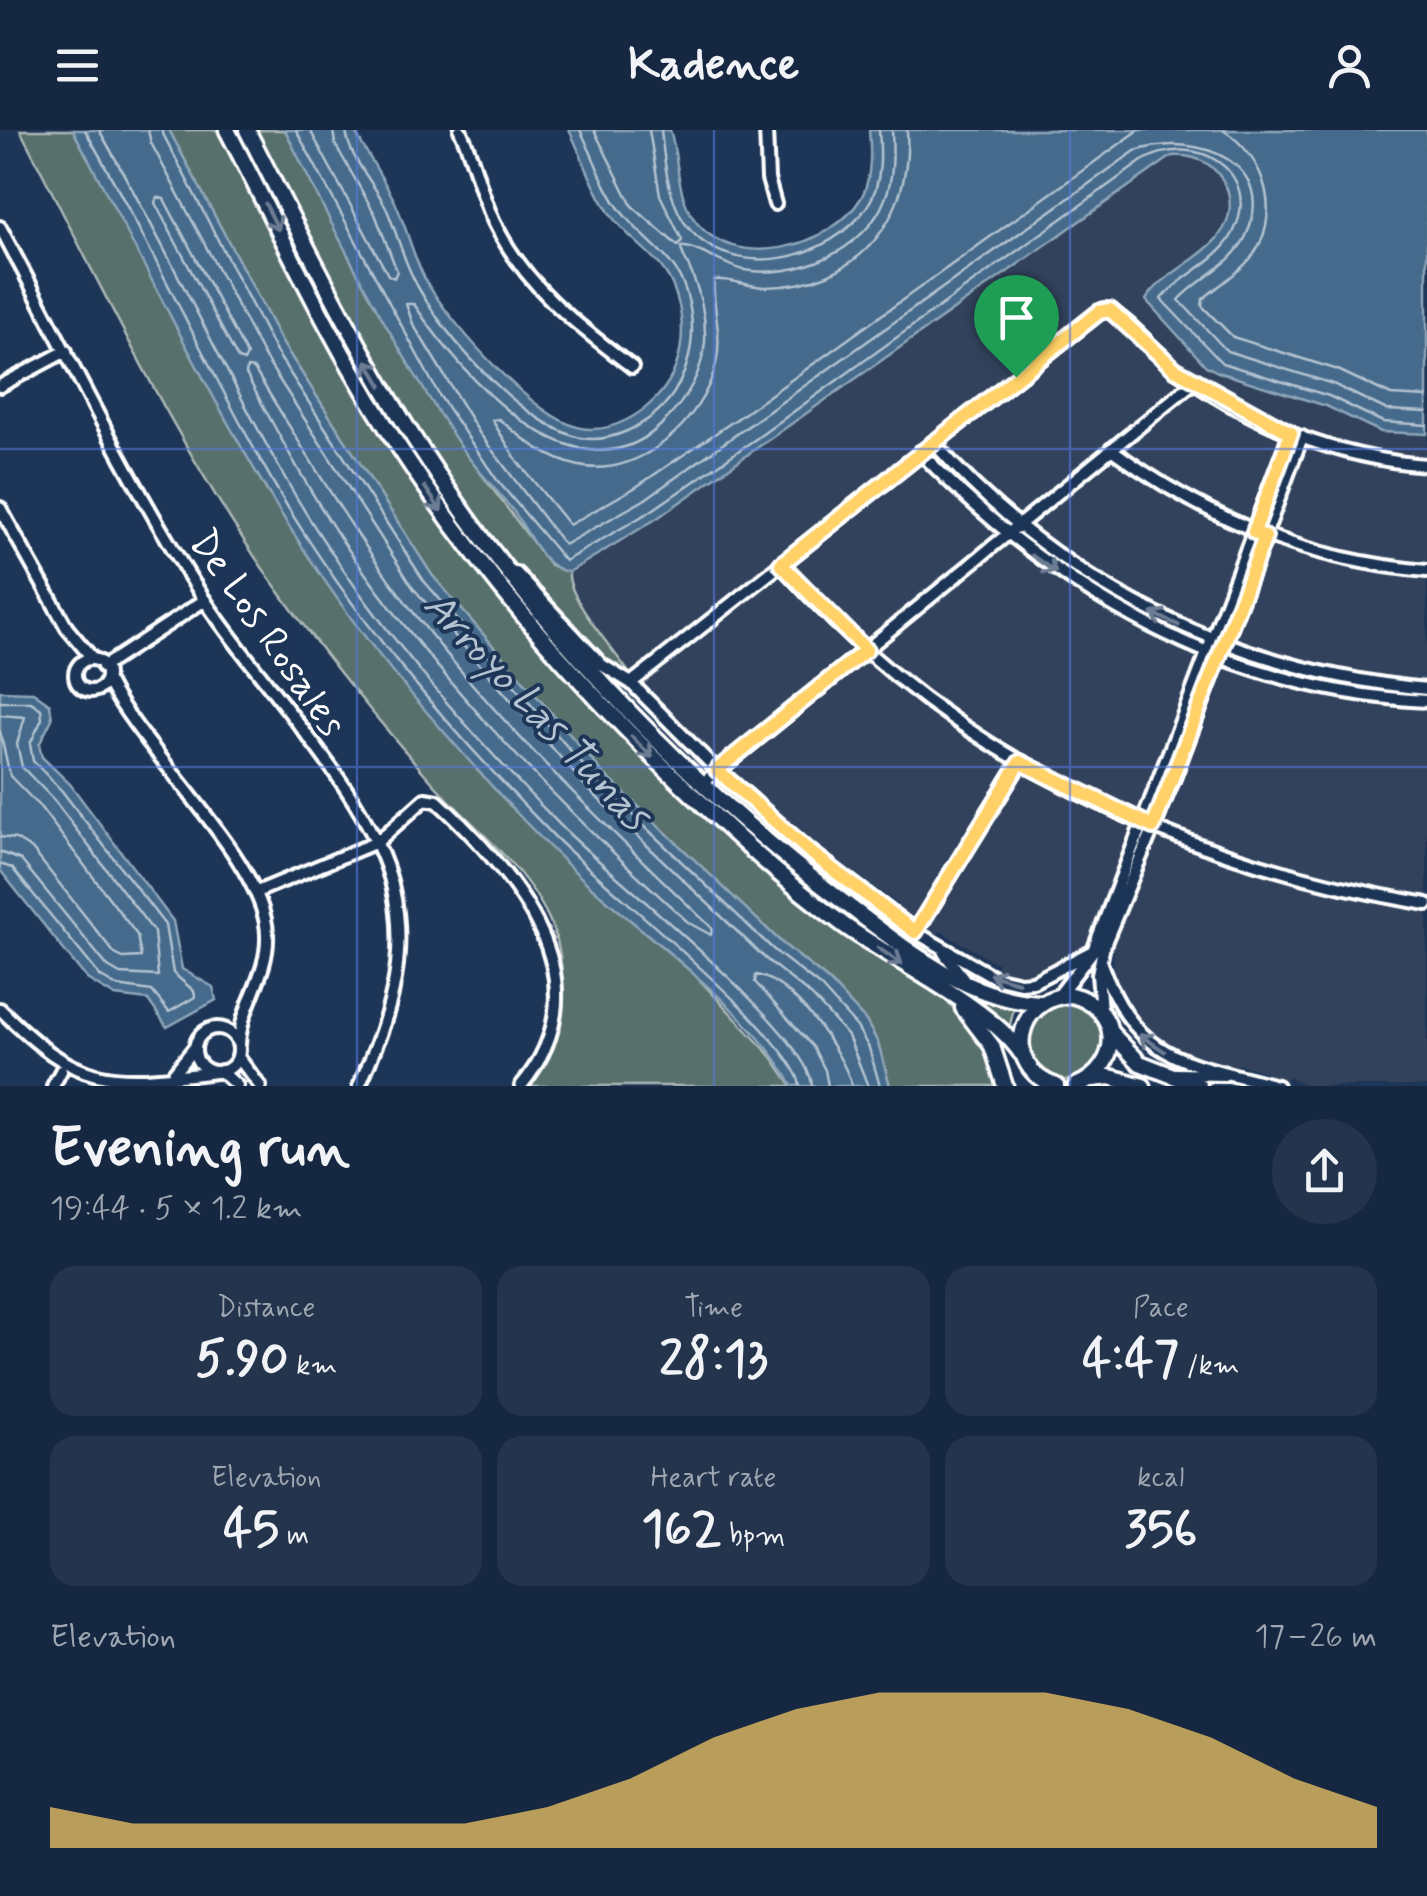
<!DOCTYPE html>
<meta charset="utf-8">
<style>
body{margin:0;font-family:Mynerve,sans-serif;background:#23344c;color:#f1f3f6;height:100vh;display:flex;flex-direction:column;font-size:38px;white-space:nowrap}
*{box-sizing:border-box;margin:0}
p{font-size:32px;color:#9ea6b1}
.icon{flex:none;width:55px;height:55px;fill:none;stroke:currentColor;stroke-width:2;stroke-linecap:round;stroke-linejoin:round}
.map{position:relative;height:956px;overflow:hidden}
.panel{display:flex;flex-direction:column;background:#162841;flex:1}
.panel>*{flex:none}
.pin{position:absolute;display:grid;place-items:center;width:85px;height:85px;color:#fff;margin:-102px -42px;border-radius:50% 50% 50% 0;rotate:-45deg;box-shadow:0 0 10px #0007}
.pin .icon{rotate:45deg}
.round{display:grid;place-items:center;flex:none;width:105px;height:105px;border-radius:52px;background:#23344c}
.overview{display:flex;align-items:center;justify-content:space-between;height:170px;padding:0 50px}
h1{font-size:55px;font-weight:700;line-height:75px}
.figures{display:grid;grid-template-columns:repeat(3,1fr);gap:15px;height:170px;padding:10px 50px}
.figures div{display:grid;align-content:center;border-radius:25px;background:#23344c;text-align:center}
.figures b{font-size:50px;font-weight:700}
.figures small{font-size:28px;font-weight:400}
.figures p{font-size:28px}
.chart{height:280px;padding:20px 50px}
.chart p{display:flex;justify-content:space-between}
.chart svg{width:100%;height:180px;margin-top:10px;fill:#ffd166;opacity:.7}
header{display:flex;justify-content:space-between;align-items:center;height:130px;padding:0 50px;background:#162841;font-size:45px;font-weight:700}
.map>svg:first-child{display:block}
.built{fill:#30425c}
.green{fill:#58706c;stroke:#acb8b6;stroke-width:2.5}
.water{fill:#446a8b;stroke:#8fa6b9;stroke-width:2.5}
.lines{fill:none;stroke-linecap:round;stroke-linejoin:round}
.shore{stroke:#b4c3d1;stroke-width:2.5}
.street-casing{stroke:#fff;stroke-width:18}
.secondary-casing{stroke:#fff;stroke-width:21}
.street{stroke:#1d3557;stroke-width:10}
.secondary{stroke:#1d3557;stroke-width:14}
.oneway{stroke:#6c7c92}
.route-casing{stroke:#fff;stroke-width:20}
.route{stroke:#ffd166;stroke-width:12}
.grid{fill:none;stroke:#567ae2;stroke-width:2.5;stroke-opacity:0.55}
.labels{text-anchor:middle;stroke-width:8;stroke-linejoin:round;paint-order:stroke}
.street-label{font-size:40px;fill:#fff;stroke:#1d3557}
.water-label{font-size:42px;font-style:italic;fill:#b4c3d1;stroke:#1d3557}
</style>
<header><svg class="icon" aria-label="menu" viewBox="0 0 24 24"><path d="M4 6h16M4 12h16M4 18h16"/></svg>Kadence<svg class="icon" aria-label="person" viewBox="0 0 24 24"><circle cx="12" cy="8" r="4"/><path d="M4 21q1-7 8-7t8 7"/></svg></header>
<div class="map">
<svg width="1427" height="956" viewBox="0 0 1427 956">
<rect width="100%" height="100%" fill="#1d3557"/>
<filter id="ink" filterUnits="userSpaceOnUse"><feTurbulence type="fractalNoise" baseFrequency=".01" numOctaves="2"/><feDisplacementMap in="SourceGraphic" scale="20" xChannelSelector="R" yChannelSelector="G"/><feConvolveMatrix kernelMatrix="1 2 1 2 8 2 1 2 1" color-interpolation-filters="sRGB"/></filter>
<g filter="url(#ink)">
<path class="built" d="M1180,25L1200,29L1222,48L1229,63L1227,93L1220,106L1148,166L1300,267L1381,302L1427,304V956H1309L1287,947L1284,955L1267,950L1269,943L1239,934L1236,942L1206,932L1171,921L1135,894L1113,845L1114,815L1093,806L1085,820L1020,849L994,841L998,834L940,801L936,808L904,789L893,782L898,774L853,742L848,749L791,701L653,571L585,483L568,450L569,442L762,316L1160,31Z"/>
<path class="green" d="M20,0H73L267,361L517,682L586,752L693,843L772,927L792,956H529C561,917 570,852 555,804C534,742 474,699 432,652C378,591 327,529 280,463C179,323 100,153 20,0Z
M169,0H220L421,362L518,492L598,583L763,737L850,807L945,870L975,898L999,956H890L878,913L866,891L828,850L782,813L603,643L432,445L283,214Z
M234,0H240L397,292L626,585L925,837L983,871L1014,878L1010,895C776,774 528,519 391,294C334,199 285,98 234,0Z
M255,0H285L394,205L461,317L550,435L569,442C566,467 615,521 630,544C601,544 571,494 554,474C539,456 519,444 505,426C402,298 330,145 255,0Z
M721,652L830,748L951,838L828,753L716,656Z
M1026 910a40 40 0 1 1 80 0a40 40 0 1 1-80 0Z"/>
<path class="water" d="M73,0H169L283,214L432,445L603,643L782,813L828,850L866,891L878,913L890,956H792C757,886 647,807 588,754C525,696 468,630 412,565C268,398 177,193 73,0Z
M285,0H354C367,24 383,48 395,72C408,100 413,130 429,156C453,195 542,299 590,299C614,300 640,285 656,268C683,240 688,198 675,162C664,128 634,115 613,88C594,62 583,28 569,0H670C679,29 676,63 694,89C732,143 831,119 861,68C872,49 871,21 869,0H1427V304L1381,302L1326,276L1218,242L1206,236L1146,170C1167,134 1238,120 1229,67C1227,54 1219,43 1209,35C1197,27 1186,25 1172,26L656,389L569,442C542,439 529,402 514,382C497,360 477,341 461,317C394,218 337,107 285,0Z
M0,561L33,562L50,574L52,589L39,615L42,627L70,654L173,791L182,839L213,857L216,870L167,897L148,870L115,866L87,849L0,740Z"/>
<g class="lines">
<path class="shore" d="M85,0C152,116 207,238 274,354C348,482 449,599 552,704C596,750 795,907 800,956
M99,0C165,113 220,234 285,348C357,474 460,594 562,697C608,744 810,902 812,956
M148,0L151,13L264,226L414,459L588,659L767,830L812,866L848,906L868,956
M161,0L275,220L424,451L596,650L775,821L821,857L857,897L869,918L880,956
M296,0L439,265L497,350L565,431L651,381L757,308L1142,31C1197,0 1262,42 1234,101C1221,130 1181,145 1161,169L1222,233L1329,266L1383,292L1427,295
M310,0L388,145L394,148L397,141L375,84L335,14L333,0
M346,0C348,28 376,54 387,80C398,106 404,133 418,157C447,209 512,281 568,304C605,320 652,294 673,264C693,233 697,197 686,162C675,125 643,111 621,81C603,58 594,26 580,0
M594,0L632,76L678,116L682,110L660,65L649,0
M661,0C664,30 668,71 687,96C731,153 833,131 868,75C882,54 881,24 879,0
M892,0C893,22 894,47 885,69C865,121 797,149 744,140C726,136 693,115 681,117C682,126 688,134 692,144C701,165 706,189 705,212C702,244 686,270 664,292C578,380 459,243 414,174H406L413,194L480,304L564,415L644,370L1135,21C1200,0 1279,35 1246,106C1233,134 1199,148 1179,170L1227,221L1333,254L1387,280L1427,282
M907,0C912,90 860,155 766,157C749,157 729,148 714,150C712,178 723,205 716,234C703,290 640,349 579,336C547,329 523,309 499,289L492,290L518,332L569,395L636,357L741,286L1139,0
M1223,0C1266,27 1284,87 1250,129C1237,144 1218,156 1203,169L1202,176L1233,207L1338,240L1391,265L1427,267
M157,67L164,69L247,225L244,231L238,229L155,73Z
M247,238L254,239C302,316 349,397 404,470C494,590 604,694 712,798L711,805L689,793C561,677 439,553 341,409C306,356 276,300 246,244Z
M0,572H31L41,579L42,589L30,614L33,631L62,661L165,795L173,843L194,861L195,867L169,882L152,861L117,856L101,847L12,738L0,734
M0,585L25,587L17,614L22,637L53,669L154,802L158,846L120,844L108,837L21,730L0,722
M0,601L10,646L41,678L137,805L141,827L123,828L115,824L32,719L16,709L0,707
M828,956L825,940L813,917L755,852L756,845C793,851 842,921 852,956"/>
<defs>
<path id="street" d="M460,0C475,30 480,64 495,94C526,157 577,195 632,237
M766,0L768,49L775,74
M0,97C67,222 127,350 204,469C258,552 373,666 393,759C409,830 388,892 359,956
M0,256L66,221
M933,312C1061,457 1235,541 1427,559
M1111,319C1206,389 1308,431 1427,441
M920,322C1055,462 1229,562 1427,571
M0,378L67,498L92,528
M781,434C945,626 1182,733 1427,774
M516,443L602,535L631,553L717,640L810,723L915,802L994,847L1020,853L1033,852L1093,821
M75 545a16 16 0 1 1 32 0a16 16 0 1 1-32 0Z
M103,537L205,470
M108,552C144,623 265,732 267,804C269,845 240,876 239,915
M631,553L1104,179C1129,187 1153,222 1175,239C1245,292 1339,329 1427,335
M704,652L1194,252
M259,761L377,712L425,669L437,671C515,743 608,851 521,956
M915,802L1020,632
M944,823L967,853
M1101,834C1138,933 1185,931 1277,956
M1059,865L1093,821L1291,303
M0,879C78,956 105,956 215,942
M1101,881L1098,844L1104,815L1174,648L1302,307
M195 920a22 22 0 1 1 44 0a22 22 0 1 1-44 0Z
M238,927L260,956
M221,941L237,956
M1176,944L1224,945
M170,948L194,918
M53,956L61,941"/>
<path id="secondary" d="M227,0C267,76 303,154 345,228C442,401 568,550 713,684C755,724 799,762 845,796C894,831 991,878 1021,923
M247,0C301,105 353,213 417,313C528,487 677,646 842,771C901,815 965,870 1040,873
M963,878L992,916L1005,956
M1112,904L1140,933L1199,956
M1093,949L1110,947L1143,956
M1056,956C1002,938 1015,867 1071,865C1123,877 1123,937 1076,956"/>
</defs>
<use href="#street" class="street-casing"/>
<use href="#secondary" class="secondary-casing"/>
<use href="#street" class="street"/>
<use href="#secondary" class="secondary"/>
</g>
<defs><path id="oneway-shaft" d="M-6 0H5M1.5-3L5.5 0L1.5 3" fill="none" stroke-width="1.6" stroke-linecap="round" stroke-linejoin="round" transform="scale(2.5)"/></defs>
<g class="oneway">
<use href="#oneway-shaft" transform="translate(272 87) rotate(63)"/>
<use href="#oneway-shaft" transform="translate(374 243) rotate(-121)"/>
<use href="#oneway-shaft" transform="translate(433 369) rotate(56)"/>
<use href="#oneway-shaft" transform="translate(1044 434) rotate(35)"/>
<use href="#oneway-shaft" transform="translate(1165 489) rotate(-155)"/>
<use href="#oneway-shaft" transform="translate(642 617) rotate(45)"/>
<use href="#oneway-shaft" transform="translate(890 826) rotate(34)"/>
<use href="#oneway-shaft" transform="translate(1004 848) rotate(-164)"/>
<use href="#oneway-shaft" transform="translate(1152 913) rotate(-146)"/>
</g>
</g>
<g class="lines" filter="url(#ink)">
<defs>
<path id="route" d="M1110,180L1175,239L1291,303L1254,402L1265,407L1153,697L1020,632L915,802L810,722L717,640L866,520L781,434L1099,182Z"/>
</defs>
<use href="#route" class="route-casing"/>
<use href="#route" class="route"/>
</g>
<path class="grid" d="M357,0V956M714,0V956M1070,0V956M0,319H1427M0,637H1427"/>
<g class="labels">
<g class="street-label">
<text transform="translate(269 502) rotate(55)" y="14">De Los Rosales</text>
</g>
<g class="water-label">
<text transform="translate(538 579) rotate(47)" y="15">Arroyo Las Tunas</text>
</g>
</g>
</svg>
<div class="pin" style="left:1016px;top:247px;background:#1e9e55"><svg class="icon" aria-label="arrive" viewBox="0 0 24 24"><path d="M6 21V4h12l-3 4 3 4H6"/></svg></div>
</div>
<section class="panel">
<div class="overview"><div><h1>Evening run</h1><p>19:44 · 5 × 1.2 km</p></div><a class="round"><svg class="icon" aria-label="share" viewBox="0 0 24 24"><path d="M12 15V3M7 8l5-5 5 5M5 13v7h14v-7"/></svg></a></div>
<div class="figures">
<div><p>Distance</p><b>5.90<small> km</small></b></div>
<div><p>Time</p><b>28:13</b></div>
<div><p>Pace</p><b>4:47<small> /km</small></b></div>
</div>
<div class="figures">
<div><p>Elevation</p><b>45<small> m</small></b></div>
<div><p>Heart rate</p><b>162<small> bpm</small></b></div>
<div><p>kcal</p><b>356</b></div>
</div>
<div class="chart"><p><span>Elevation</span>17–26 m</p>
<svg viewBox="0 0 160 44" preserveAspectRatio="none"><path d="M0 44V34L10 38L20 38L30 38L40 38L50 38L60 34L70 27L80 17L90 10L100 6L110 6L120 6L130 10L140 17L150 27L160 34V44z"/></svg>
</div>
</section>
